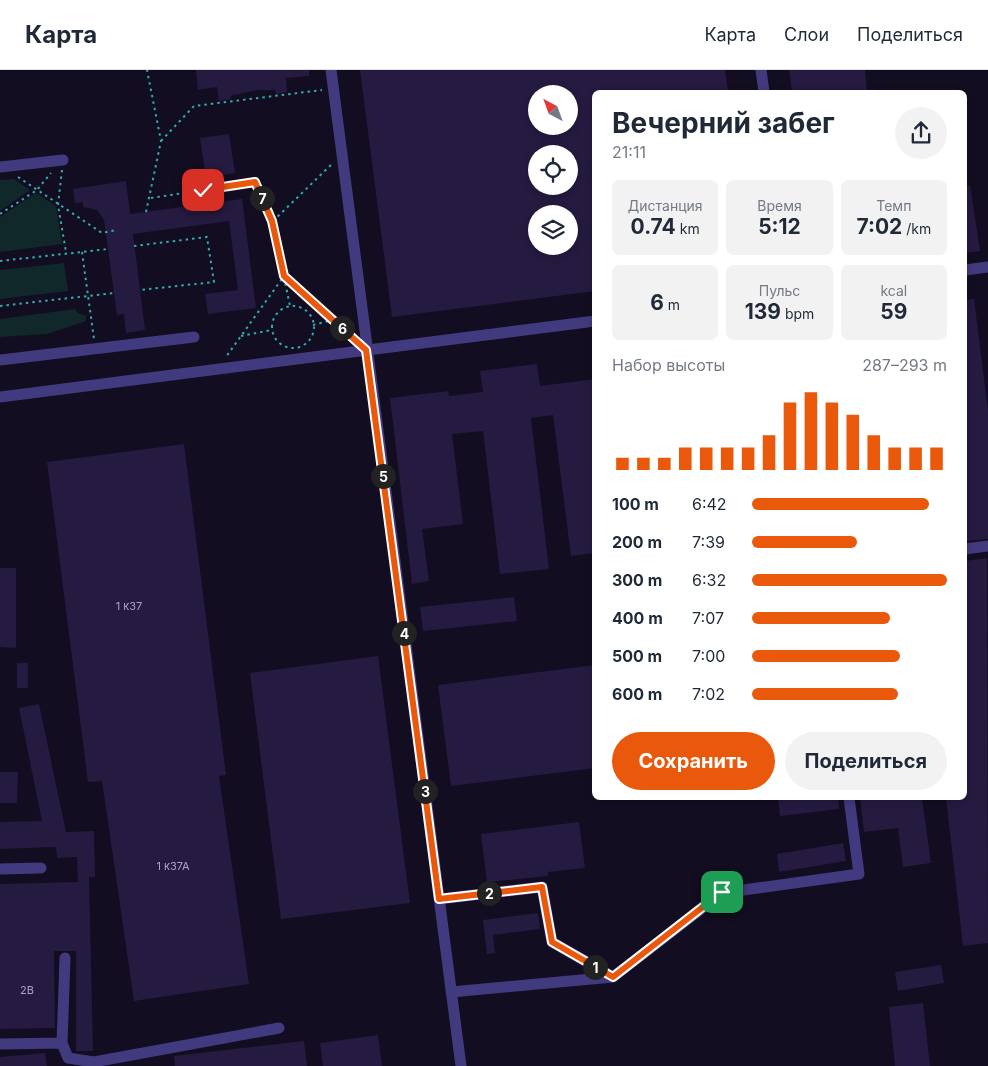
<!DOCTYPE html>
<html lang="ru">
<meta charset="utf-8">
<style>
body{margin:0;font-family:Inter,sans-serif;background:#f2f2f3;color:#1f2937;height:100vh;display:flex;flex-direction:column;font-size:19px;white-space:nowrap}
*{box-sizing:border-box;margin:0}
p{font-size:16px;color:#747a83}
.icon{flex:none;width:28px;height:28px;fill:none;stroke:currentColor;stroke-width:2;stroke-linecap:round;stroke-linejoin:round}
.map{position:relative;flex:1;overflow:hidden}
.drawer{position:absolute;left:592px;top:20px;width:375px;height:710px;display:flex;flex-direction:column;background:#fff;border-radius:8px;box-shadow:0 2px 8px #0003}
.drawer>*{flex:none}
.needle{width:32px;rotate:319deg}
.buttons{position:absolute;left:528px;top:15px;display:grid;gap:10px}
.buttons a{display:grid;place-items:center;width:50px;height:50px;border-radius:50%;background:#fff;box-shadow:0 2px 8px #0003;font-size:25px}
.pin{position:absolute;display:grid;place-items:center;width:42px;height:42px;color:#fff;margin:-21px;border-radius:10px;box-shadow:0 2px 8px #0006}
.km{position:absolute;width:25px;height:25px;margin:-12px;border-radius:50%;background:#222;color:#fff;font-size:14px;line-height:25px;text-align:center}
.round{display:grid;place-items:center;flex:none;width:52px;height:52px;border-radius:26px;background:#f2f2f3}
.head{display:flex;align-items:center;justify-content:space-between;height:85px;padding:0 20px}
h1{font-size:28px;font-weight:700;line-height:38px}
.metrics{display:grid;grid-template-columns:repeat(3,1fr);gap:8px;height:85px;padding:5px 20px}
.metrics div{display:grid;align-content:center;border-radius:8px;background:#f2f2f3;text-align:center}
.metrics b{font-size:21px;font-weight:700}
.metrics small{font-size:14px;font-weight:400}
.metrics p{font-size:14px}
.chart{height:140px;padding:10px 20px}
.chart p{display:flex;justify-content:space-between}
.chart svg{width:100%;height:90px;margin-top:5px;stroke:#ea580c;stroke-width:6}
.action{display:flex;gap:10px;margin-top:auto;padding:10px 20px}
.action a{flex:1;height:58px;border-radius:30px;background:#ea580c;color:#fff;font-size:20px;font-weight:700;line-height:58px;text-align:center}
.action a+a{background:#f2f2f3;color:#1f2937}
ul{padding:0 20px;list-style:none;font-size:16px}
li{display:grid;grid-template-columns:80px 60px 1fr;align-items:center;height:38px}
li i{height:12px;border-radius:6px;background:#ea580c}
header{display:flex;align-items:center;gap:30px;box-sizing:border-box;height:70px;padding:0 25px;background:#fff;border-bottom:1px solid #e0e1e3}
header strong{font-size:24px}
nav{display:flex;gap:28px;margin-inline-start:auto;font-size:18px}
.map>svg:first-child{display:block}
.green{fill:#11282a}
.building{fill:#251a40;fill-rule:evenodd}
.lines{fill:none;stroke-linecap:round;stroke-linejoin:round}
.path{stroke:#31abae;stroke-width:2;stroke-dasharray:2.5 4;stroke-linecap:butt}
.minor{stroke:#423a7e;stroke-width:11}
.route-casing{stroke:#fff;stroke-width:10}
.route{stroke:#ea580c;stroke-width:6}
.labels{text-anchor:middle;stroke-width:4;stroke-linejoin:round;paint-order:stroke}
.number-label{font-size:11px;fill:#aaa1ce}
</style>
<header>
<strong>Карта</strong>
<nav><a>Карта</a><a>Слои</a><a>Поделиться</a></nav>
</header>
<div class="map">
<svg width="988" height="996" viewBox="0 0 988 996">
<rect width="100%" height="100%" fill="#120d20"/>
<path class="green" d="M14,109L30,120L0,141V110Z
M36,123L56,136L62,174L0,182V147Z
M64,193L68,221L0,229V200Z
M75,239L78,243L86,246V251L47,264L0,267V249Z"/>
<path class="building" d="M196,0H309V6L286,8L287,22L276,24L275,20H257L230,26L231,29L219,31L217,17L198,20Z
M360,0H725L728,22H595V221L392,247ZM536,24H569V56H536ZM536,84H569V116H536ZM536,144H569V176H536Z
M789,0H865L867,22H792Z
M229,64L235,103L206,108L200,68Z
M126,111L130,144L242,129L256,238L208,244L205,224L238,220L229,151L133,164L145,260L126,263L124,244L117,245L104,150L97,140L83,137V132L75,133L73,119Z
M970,115L980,181L965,183V116Z
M974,229L988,341V469L965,471V230Z
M537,294L540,316L595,309V483L571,486L553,345L531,348L549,499L500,504L483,361L452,364L463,454L422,459L429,511L412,514L390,328L448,321L449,326L483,322L480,301Z
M184,374L226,705L219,706L249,914L134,931L102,711L88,712L47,392Z
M987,488L988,873L963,876L946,728H965V491Z
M0,498H16V578L0,577Z
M514,527L517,551L423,561L420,537Z
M378,586L410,833L281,849L250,603Z
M17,593H28V618H17Z
M595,595V698L451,716L438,615Z
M39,634L66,762L94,761L95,807H89L93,981H76V881H54L55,958L0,959V814L78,812L77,787L57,788L56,777L0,779V752L42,751L19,638Z
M0,702H18L17,733H0Z
M778,728H838L839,739L780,746Z
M860,728H922L931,793L903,797L898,758L864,762Z
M579,752L585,798L548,802V806L487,812L481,764Z
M843,773L846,791L779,802L777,784Z
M538,843L540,859L493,865L495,883L487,884L483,850Z
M941,895L944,913L898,921L895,902Z
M923,933L930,996H895L889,937Z
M378,965L382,996H323L320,973Z
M304,971L307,996H175L174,986Z
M45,983L47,996H0V987Z"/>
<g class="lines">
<path class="path" d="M161,71L194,36L322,20
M62,100L58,135L66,182
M18,107L102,163L116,160
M151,128L255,112L272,151L284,206L226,287
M146,142L161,71L147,0
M0,144L37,120L51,103
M273,151L333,93
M134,176L207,167L214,212L140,220
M82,182L94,269
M0,191L109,179
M284,206L355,270
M284,207L290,236
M0,236L114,223
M272 257a21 21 0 1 1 42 0a21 21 0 1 1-42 0Z
M313,255L333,250
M241,266L271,260"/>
<path class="minor" d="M331,0L461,996
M761,0L764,22
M0,97L63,90
M965,200L988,197
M0,290L194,267
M0,327L595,251
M965,479L988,476
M0,799L41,798
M439,829L542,817L552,872L613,907
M451,922L613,907L722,823L859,804L849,728
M62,973L65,888
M0,974L62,973L68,988L94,992L279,958"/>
</g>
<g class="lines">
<defs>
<path id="route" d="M203,120L255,112L272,151L284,206L366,280L439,829L542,817L552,872L613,907L722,822"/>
</defs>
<use href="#route" class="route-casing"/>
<use href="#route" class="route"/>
</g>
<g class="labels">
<g class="number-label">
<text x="129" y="540">1 к37</text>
<text x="173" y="800">1 к37А</text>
<text x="27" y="924">2В</text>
</g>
</g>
</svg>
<div class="buttons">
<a><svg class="needle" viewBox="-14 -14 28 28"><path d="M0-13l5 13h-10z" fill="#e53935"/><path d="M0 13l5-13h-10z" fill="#747a83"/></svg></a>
<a><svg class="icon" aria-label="locate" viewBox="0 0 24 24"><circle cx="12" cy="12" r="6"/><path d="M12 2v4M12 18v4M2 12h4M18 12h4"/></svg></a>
<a><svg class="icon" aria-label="layers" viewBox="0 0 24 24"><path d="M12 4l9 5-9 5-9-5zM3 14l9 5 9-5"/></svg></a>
</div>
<div class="pin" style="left:722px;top:822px;background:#1e9e55"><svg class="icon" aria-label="arrive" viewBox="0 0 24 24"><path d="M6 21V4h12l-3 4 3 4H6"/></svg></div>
<div class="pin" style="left:203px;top:120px;background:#d93025"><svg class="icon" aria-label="check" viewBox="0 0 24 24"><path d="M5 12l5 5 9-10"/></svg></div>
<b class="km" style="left:595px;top:897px">1</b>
<b class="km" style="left:489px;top:823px">2</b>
<b class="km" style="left:425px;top:721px">3</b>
<b class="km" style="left:404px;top:563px">4</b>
<b class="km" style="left:383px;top:406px">5</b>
<b class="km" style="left:342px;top:258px">6</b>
<b class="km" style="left:262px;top:128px">7</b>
<section class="drawer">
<div class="head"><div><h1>Вечерний забег</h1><p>21:11</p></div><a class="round"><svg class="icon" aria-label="share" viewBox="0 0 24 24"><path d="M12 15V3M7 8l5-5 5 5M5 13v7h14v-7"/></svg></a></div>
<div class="metrics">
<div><p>Дистанция</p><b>0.74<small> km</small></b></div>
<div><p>Время</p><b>5:12</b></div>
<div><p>Темп</p><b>7:02<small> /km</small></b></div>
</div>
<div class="metrics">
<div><b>6<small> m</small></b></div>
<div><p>Пульс</p><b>139<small> bpm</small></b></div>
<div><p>kcal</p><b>59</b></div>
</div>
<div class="chart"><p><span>Набор высоты</span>287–293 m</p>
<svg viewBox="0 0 160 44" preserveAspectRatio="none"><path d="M5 44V38M15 44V38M25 44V38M35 44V33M45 44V33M55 44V33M65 44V33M75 44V27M85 44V11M95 44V6M105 44V11M115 44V17M125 44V27M135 44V33M145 44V33M155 44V33"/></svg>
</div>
<ul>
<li><b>100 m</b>6:42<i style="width:91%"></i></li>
<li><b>200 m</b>7:39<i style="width:54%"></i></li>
<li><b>300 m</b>6:32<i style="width:100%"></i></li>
<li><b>400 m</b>7:07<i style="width:71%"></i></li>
<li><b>500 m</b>7:00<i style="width:76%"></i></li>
<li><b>600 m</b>7:02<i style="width:75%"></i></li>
</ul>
<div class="action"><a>Сохранить</a><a>Поделиться</a></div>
</section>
</div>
